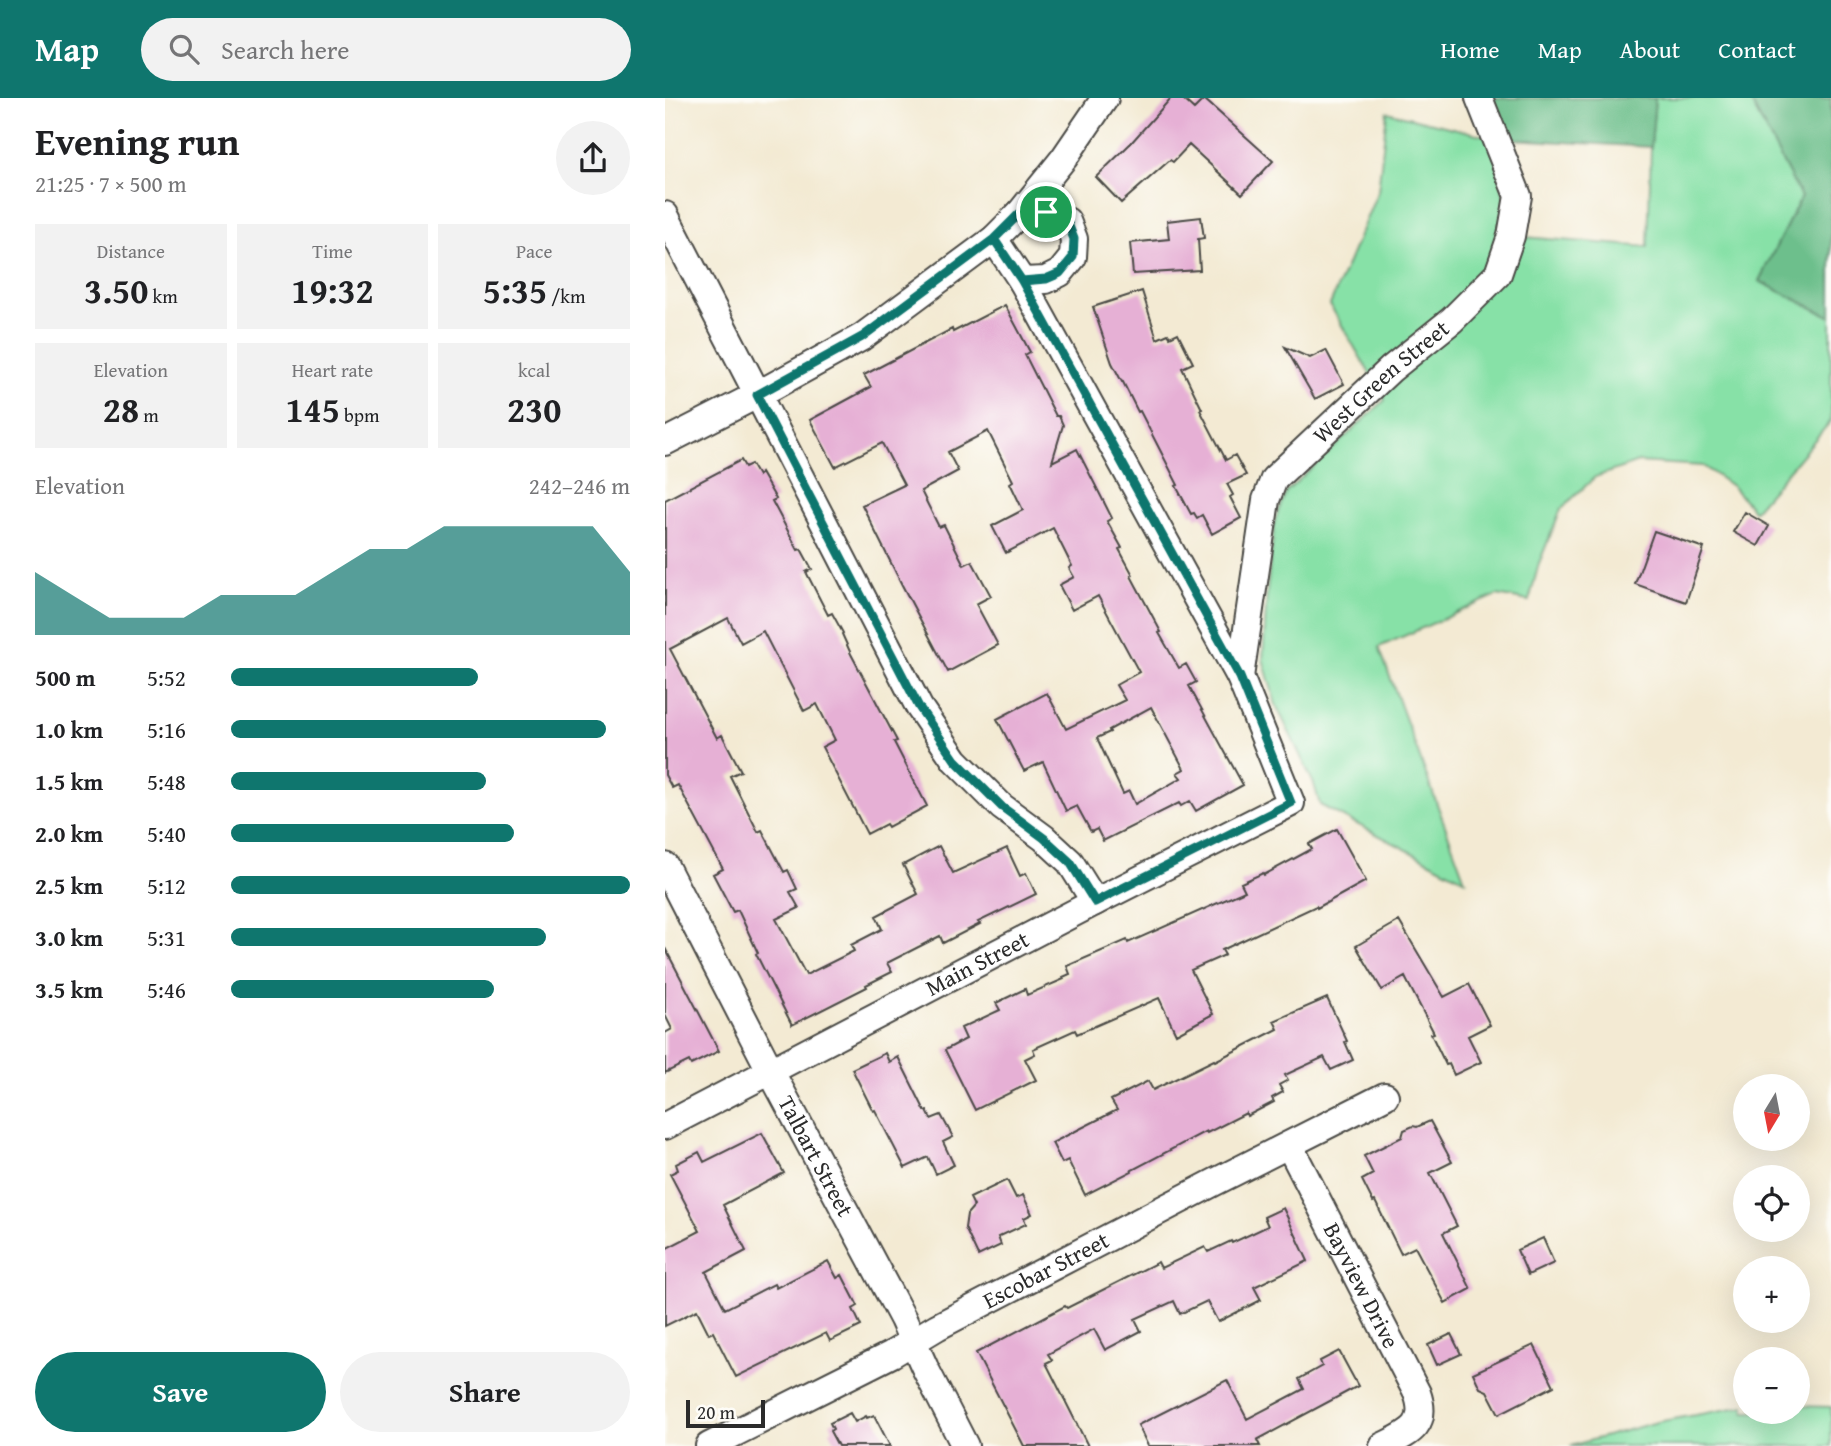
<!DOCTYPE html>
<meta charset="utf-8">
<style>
body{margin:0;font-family:"Gentium Book Plus",serif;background:#f2f2f2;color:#202124;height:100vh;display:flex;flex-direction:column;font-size:26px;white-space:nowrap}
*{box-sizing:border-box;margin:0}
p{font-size:23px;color:#757577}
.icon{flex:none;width:38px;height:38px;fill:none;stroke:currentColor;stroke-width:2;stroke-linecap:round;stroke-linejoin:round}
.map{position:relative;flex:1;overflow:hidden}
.drawer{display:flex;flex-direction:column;background:#fff;width:665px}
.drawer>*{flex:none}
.needle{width:46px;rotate:190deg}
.controls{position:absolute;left:1068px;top:976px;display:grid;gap:14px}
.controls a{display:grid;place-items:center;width:77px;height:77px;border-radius:50%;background:#fff;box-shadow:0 7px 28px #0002;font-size:35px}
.scale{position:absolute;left:21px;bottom:18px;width:79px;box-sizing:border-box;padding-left:7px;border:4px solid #2b2b2b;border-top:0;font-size:19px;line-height:24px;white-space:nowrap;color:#2b2b2b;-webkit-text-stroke:5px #fdfcf7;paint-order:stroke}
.pin{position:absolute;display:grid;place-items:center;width:60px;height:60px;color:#fff;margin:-30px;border:4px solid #fff;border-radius:50%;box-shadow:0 2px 7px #0007}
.round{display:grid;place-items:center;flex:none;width:74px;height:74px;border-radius:37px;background:#f2f2f2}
.summary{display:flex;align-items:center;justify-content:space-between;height:119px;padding:0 35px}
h1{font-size:38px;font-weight:600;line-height:52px}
.figures{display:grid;grid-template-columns:repeat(3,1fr);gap:10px;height:119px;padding:7px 35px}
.figures div{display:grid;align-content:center;border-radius:0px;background:#f2f2f2;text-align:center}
.figures b{font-size:35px;font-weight:600}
.figures small{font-size:19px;font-weight:400}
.figures p{font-size:19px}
.chart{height:196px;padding:14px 35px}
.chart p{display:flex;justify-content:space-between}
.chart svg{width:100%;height:126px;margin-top:7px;fill:#0f766e;opacity:.7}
.primary-button{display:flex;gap:14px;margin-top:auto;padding:14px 35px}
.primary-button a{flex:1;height:80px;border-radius:42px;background:#0f766e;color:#fff;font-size:28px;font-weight:600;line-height:80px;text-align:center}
.primary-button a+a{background:#f2f2f2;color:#202124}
ul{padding:0 35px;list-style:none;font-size:23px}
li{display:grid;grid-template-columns:112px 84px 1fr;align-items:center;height:52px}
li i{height:18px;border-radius:9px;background:#0f766e}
header{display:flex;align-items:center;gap:42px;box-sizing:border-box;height:98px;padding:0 35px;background:#0f766e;color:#fff}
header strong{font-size:33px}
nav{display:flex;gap:38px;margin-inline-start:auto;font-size:24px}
.search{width:490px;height:63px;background:#f2f2f2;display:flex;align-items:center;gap:18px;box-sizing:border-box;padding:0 24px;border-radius:38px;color:#757577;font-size:26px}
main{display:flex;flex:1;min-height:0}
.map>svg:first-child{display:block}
.green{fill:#87e1a7;stroke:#598669;stroke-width:2}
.forest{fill:#6dbf8c;stroke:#4c755c;stroke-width:2}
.building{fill:#e6b0d5;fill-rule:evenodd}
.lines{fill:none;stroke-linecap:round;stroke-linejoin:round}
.street-casing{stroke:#494844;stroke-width:30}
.street{stroke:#fff;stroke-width:26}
.route-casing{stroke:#fff;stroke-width:14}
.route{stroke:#0f766e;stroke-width:9}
.labels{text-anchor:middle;stroke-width:6;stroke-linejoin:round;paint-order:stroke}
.street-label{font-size:23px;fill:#2b2b2b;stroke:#fdfcf7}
</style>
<header>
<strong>Map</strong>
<div class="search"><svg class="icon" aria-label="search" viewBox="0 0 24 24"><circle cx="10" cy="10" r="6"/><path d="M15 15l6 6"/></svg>Search here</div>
<nav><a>Home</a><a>Map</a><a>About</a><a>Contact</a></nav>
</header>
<main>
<section class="drawer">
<div class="summary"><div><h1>Evening run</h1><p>21:25 · 7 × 500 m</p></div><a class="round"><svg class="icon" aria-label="share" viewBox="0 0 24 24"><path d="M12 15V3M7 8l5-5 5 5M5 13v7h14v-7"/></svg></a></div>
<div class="figures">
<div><p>Distance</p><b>3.50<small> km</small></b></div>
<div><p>Time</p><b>19:32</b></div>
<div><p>Pace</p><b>5:35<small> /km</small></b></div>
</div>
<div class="figures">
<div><p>Elevation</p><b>28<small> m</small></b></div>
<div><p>Heart rate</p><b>145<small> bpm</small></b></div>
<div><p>kcal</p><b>230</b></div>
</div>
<div class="chart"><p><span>Elevation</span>242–246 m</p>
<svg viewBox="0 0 160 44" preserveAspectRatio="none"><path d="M0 44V22L10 30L20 38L30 38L40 38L50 30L60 30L70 30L80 22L90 14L100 14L110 6L120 6L130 6L140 6L150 6L160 22V44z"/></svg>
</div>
<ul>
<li><b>500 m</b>5:52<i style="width:62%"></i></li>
<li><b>1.0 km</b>5:16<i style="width:94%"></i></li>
<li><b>1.5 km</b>5:48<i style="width:64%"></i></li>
<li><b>2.0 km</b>5:40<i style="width:71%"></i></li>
<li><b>2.5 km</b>5:12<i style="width:100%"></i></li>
<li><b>3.0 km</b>5:31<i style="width:79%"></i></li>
<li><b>3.5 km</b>5:46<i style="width:66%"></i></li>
</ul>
<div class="primary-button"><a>Save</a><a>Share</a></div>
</section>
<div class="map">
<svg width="1166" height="1348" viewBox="0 0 1166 1348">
<rect width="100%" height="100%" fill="#fdfcf7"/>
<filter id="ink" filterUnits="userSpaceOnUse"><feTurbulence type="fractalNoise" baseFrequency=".0143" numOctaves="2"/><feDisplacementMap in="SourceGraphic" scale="14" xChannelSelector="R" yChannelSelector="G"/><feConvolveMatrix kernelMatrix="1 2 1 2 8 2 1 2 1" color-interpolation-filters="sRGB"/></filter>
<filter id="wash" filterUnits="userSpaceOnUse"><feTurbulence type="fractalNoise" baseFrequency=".00686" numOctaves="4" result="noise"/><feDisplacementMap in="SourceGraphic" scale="28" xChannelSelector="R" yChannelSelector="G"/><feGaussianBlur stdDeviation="1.57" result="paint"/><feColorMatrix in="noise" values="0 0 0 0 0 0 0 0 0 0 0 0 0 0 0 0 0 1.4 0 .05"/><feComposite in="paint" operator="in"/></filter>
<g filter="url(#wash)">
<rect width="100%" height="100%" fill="#f3ead3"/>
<path class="green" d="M990,0H1084L1136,99L1094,183L1166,219V323L1089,413L1068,389L1038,368L973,364L930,379L896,411L874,465L864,503L832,497L714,549L800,782L655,707L649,686L611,607L598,561L602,493L610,422L621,394L720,302L665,207L713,93L722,14L829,40L846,138L983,149L986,49Z
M1080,1308V1314H1132V1308L1166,1309V1348H905L992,1324Z"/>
<path class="forest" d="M814,0H990L986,49L829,40Z
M1084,0H1166V219L1094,183L1136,99Z"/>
<g id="blocks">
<path class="building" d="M506,0H517L529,11L539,1L608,63L577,96L524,47L508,64L505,62L456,105L431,79L466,45Z
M536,119L539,140L533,141L535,172L468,176L465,145L504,141L502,123Z
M477,193L492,241L503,236L505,239L513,235L528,265L517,270L537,311L535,312L561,362L570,357L581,377L562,386L568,397L565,399L576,420L547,436L537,417L532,420L529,415L526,416L511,388L513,387L475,313L473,314L458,284H457L447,265L428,209Z
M340,207L365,254L360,257L391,318H394L398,327L387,364L412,351L447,420L442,423L457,450L454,451L468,477L466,478L496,534L494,535L514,570L521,566L531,584L524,588L578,687L531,713L525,703L516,708L514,705L438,743L432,731L426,734L412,708L401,713L378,664L359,673L332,621L382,595L401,631L460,602L451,587L474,574L433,498L407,512L394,487L409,479L404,470L407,468L388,430L341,455L327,428L358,412L345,385L348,383L323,333L283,354L293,373L256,393L274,429L279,427L299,467L307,463L326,498L311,506L333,547L283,574L237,487L197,407L239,387L217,345L170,369L145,322L206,289L199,277L287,231L288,234ZM486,609L519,671L512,675L516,680L470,706L464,693L458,696L432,640L445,634L444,632Z
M620,249L645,260L661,252L679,286L650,301Z
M76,362L80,369L86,366L93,378L96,375L111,401L107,403L133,452L136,451L147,471L141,474L163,517L167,515L178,535L177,536L186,556L232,643L229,644L262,708L223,729L221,726L202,736L157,649L170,642L152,606L139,613L98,533L76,545L63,520L5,551L52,640L57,637L76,673L65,678L93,734L97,732L119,774L123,772L132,791L125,794L134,810L111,821L141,877L189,853L186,847L217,831L211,818L253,796L238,767L274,748L288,775L342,750L355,778L361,775L371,796L313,824L315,826L278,845L275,838L222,865L227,874L201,887L202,889L127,927L91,856L93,855L73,812L68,814L48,776L58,771L13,687L7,690L0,677V402Z
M1080,414L1104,428L1093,448L1068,434Z
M989,433L1039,450L1021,504L970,486Z
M672,731L701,783L652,810L651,808L557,852L560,857L526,872L548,916L511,936L494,900L412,936L410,932L368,951L370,956L360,961L371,982L310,1012L280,952L301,941L296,930L335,912L331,905L360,891L362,897L399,881L398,879L405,876L402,868L462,842L463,845L580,793L576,785L598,775L599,777L647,751L644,746Z
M734,823L779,899L804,886L825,927L803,938L816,964L789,977L784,966L781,967L766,936L769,935L742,883L740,879L717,892L691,848Z
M0,850L54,953L26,967L24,963L0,975V935L7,931L0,917Z
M662,900L682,943L680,944L688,962L666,972L659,959L620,977L623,982L614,987L618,994L607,1000L609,1004L582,1018L581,1015L542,1035L541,1033L467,1072V1073L420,1097L403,1062L397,1065L387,1045L452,1012L446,1002L483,983L488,992L549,962L550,963L613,931L609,923Z
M220,955L224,964L233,959L260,1013H262L266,1021L276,1017L288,1039L278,1044L289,1067L271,1076L263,1059L240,1070L210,1012L208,1013L187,971Z
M765,1023L787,1064L765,1075L792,1128L778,1135L806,1191L780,1205L750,1149L736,1156L710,1103L708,1104L697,1082L708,1076L699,1058L737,1039L739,1032L748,1028L752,1029Z
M97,1035L119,1075L58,1107L81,1153L41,1174L60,1211L109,1186L111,1190L163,1163L172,1180L177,1177L193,1208L188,1211L196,1228L165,1243L161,1235L71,1279L48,1234L44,1236L32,1212L0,1228V1151L35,1133L5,1076L13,1072L11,1066L34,1054L39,1064Z
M342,1082L351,1100L358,1097L367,1116L359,1120L361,1126L333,1139L336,1147L313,1158L300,1130L302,1116L309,1108L305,1100Z
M618,1110L643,1163L589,1189L596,1202L553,1224L542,1203L515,1216L509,1203L470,1221L476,1233L440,1252L429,1231L383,1256L387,1262L381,1265L423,1348H359L311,1255L400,1208L402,1210L493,1164L496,1170L540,1149L543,1154L566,1143L567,1145L603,1128L599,1119Z
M878,1140L889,1165L863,1177L852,1152Z
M786,1236L796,1256L772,1267L763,1247Z
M869,1247L889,1288L834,1316L822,1293L815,1290L808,1275Z
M674,1253L693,1288L592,1342L595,1348H483L473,1327L562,1282L582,1321L639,1291L634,1281L657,1268L655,1263Z
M185,1315L190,1324L201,1318L202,1320L209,1317L225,1348H173L165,1333L168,1331L165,1325Z"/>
</g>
</g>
<g filter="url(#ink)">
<use href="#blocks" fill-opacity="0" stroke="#494844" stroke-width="2"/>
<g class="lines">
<defs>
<g id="street">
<path d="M355,115L381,114L402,123L409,141L408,159L395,175L381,182L357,183"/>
<path d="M0,117L254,609L290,662L337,709L379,740L405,764L430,804"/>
<path d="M0,344L92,297L197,239L329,141L355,115L399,60L440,0"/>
<path id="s1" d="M575,579L601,402L609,381L726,271L787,222L833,176L846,138L853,98L814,0"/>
<path id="s2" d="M0,768L106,974L238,1221L260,1270L300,1348"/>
<path id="s3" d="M0,1028L430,804L626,705L575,579L357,183L329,141"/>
<path id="s4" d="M624,1047L752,1295C764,1328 744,1335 718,1348"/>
<path id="s5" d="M44,1348L227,1256L272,1229L548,1085L720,998"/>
</g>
</defs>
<use href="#street" class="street-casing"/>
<use href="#street" class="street"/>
</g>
</g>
<g class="lines" filter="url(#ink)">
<defs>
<path id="route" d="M381,114L355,115L329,141L357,183L575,579L626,705L430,804L405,764L379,740L337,709L290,662L254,609L92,297L197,239L329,141L357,183L381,181L395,175L408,159L409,141L402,123L381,114"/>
</defs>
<use href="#route" class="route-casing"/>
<use href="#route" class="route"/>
</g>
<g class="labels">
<g class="street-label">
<text dy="8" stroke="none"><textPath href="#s1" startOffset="346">West Green Street</textPath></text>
<text dy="8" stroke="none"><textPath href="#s3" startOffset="352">Main Street</textPath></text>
<text dy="8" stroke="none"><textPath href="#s2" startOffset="327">Talbart Street</textPath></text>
<text dy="8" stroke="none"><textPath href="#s5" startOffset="380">Escobar Street</textPath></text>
<text dy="8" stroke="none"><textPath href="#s4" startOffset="158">Bayview Drive</textPath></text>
</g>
</g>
</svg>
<div class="controls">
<a><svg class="needle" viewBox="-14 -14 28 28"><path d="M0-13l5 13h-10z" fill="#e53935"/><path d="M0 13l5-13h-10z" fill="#757577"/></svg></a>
<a><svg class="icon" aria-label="locate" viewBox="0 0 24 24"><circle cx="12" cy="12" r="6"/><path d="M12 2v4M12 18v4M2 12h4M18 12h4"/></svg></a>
<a>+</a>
<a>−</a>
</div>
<div class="scale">20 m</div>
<div class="pin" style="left:381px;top:114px;background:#1e9e55"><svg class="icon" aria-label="arrive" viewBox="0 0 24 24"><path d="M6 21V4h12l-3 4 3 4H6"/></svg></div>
</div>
</main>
